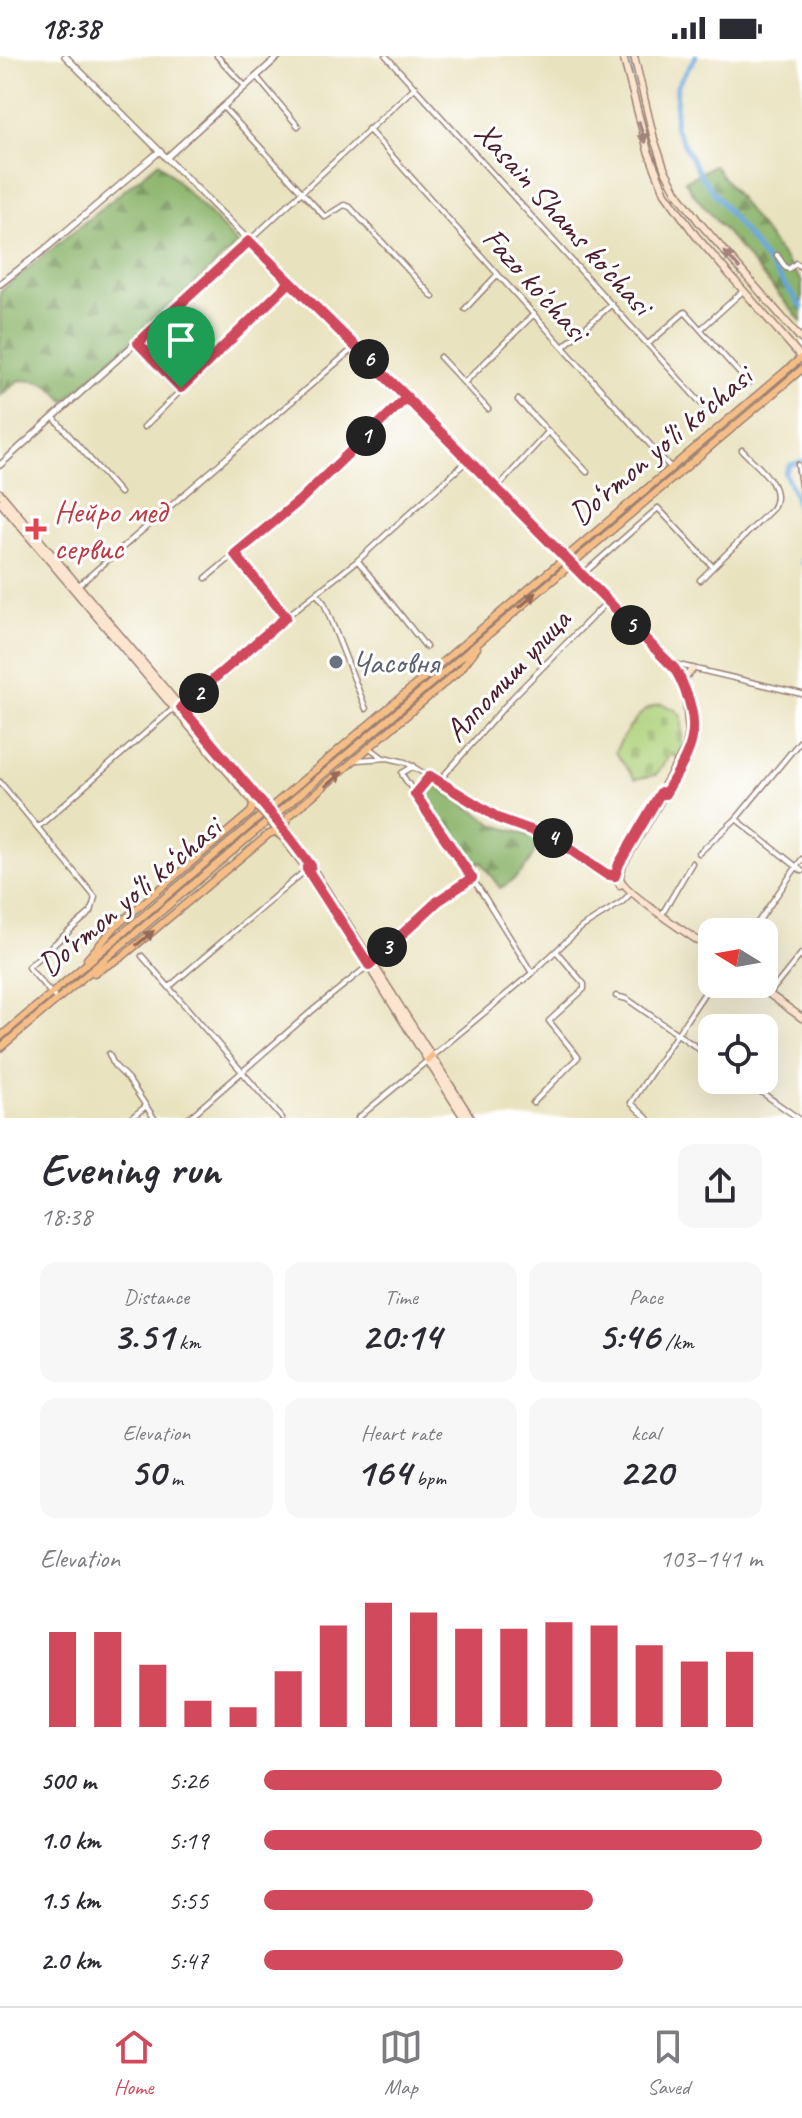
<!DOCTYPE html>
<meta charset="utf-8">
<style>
body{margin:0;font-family:Caveat,sans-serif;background:#f7f7f7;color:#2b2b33;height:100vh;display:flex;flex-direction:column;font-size:30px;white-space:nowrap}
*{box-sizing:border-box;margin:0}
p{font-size:26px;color:#7c7c81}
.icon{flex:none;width:44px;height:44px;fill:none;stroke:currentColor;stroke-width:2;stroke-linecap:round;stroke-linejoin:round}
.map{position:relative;height:1062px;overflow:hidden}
.panel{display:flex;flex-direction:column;background:#fff;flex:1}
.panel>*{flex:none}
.needle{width:52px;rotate:281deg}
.buttons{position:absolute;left:698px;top:862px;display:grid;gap:16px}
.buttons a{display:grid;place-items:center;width:80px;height:80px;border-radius:16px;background:#fff;box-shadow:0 8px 32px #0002;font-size:40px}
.pin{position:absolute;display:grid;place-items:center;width:68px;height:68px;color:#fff;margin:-82px -34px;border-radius:50% 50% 50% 0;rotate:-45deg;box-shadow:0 0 8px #0007}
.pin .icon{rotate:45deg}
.km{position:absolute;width:40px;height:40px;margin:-20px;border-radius:50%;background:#222;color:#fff;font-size:22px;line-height:40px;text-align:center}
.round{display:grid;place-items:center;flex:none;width:84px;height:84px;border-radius:16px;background:#f7f7f7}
.head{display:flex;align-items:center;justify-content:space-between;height:136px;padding:0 40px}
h1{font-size:44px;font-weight:700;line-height:60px}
.metrics{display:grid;grid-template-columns:repeat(3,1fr);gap:12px;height:136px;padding:8px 40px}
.metrics div{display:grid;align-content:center;border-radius:16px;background:#f7f7f7;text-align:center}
.metrics b{font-size:40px;font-weight:700}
.metrics small{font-size:22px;font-weight:400}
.metrics p{font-size:22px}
.chart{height:224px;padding:16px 40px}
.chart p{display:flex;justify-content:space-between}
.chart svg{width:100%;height:144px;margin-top:8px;stroke:#d1495b;stroke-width:6}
ul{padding:0 40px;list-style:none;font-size:26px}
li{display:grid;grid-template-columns:128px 96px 1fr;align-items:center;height:60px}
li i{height:20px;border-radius:10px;background:#d1495b}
.status{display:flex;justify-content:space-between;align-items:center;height:56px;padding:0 40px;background:#fff;direction:ltr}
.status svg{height:22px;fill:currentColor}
.tabs{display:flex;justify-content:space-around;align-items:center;height:112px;border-top:2px solid #e1e1e2;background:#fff;font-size:22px;color:#7c7c81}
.tabs a{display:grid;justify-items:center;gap:4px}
.tabs .on{color:#d1495b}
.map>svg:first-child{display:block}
.forest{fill:url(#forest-firs);stroke:#6a6a4b;stroke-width:2}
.cemetery{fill:url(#cemetery-stones);stroke:#7c7853;stroke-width:2}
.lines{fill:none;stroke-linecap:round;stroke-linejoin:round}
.stream{stroke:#66a6d9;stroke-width:2}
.canal{stroke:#66a6d9;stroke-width:5}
.minor-casing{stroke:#9a8074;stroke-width:7}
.tertiary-casing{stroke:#9a8074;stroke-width:8}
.secondary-casing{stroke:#9a8074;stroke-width:9}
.primary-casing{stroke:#9a8074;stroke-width:9}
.minor{stroke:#fff;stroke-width:4}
.tertiary{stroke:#fff;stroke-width:5}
.secondary{stroke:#fbe5cf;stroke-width:6}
.primary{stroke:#f6be87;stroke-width:6}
.secondary-bridge-casing{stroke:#9a8074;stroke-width:9;stroke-linecap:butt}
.secondary-bridge{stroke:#fbe5cf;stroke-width:6}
.oneway{fill:#a2827d}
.oneway2{fill:#976754}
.route-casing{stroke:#fff;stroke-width:16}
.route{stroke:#d1495b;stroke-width:10}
.health-dot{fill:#e0444e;stroke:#fff;stroke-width:3}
.worship-dot{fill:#6b7280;stroke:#fff;stroke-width:3}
.labels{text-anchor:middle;stroke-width:6;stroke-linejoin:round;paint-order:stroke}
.street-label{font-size:32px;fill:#4a1f2b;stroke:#fff}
.health-label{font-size:32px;fill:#be3a42;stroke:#fff;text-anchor:start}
.worship-label{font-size:32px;fill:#5b616d;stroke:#fff;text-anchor:start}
</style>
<div class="status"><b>18:38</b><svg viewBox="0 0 49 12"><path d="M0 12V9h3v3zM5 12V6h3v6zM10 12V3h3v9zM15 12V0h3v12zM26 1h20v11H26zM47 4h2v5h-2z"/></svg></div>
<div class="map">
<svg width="802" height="1062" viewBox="0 0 802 1062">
<defs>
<pattern id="forest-firs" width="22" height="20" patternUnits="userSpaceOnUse" patternTransform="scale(2)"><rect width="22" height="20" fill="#8bb46b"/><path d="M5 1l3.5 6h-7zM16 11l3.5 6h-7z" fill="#749258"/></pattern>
<pattern id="cemetery-stones" width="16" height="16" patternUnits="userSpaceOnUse" patternTransform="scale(2)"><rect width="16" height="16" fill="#afd27b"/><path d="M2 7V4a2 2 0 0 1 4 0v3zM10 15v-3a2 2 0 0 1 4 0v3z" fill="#98b46a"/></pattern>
</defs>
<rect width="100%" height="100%" fill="#fff"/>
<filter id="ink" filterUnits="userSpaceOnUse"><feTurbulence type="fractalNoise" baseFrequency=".0125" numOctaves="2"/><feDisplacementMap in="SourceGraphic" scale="16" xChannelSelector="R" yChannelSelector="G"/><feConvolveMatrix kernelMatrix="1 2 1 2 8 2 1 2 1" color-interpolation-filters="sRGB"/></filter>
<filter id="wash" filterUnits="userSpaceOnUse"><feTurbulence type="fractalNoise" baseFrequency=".006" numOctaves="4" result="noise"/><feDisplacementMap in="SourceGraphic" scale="32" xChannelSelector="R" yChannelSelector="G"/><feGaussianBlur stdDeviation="1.8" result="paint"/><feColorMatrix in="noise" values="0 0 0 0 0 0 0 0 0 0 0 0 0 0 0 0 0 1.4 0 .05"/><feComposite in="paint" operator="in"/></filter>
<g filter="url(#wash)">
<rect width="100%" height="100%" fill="#e9e2be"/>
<path class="forest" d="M159,106L238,188L65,345C48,326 44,325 19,324L0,340V235Z
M714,109L802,226V266L691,135L685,125Z
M432,727L495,769L537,782C535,805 521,821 500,832L481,806L471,813L420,740Z"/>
<path class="cemetery" d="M662,648L676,654L682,662V689L678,702L671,698L656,719L635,723L615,696C625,677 639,650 662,648Z"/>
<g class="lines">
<path class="stream" d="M628,0L637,35"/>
<path class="canal" d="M696,0L677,30L675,72L701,120L802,251
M802,405L790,409L785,417L794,437L802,469
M802,504V507"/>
</g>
</g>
<g filter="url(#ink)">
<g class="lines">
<defs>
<path id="minor" d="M217,0L245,30
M386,0L708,355
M256,20L298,70
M223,51L325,161L344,149L350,151L433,241
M368,73L671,412
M250,184L415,31
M777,199L786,212L789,213L796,207L802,212
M465,253L497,219
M701,273L743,235
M138,287L181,332
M648,288L685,256L748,327
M563,291L612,248
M440,301L488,353
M464,327L534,258
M518,344L587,416
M54,362L120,437
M144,371L290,226
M798,409L802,436
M497,432L548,376
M235,498L286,561
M358,505L426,591
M582,519L658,452L713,511L772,453C787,430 756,410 742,394
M206,522L299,445L407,341
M700,524L713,511
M79,529L356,290
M317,538L324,547L366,653
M670,607L802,638
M181,651L286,561L357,505L467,405
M370,692L382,701
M357,704L388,702L405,706L500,763L553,782L606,818L615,820
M414,710L402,717L403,720L484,840L532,917
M439,725L513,641L607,546
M0,726L95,841L91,856L28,911L57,944
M415,738L430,720
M736,763L802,815
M38,771L174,652
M699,797L736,763L802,683
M661,860L692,807
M751,876L802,803
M142,900L282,1062
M373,906L438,845L471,822
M169,931L307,813
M769,938L802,897
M616,940L627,943L712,1002
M109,998L114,1009L128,1023L154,1062
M432,1000L532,917L582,871L622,846L632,836
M744,1024L798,1062
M533,1047L578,1001L549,965L584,933V928L556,895
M131,1062L145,1051
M189,1062L313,954L369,909
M358,1062L427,1005
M647,1062L631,1047L712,926"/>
<path id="tertiary" d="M65,0L564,501
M166,102L279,0
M0,228L44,194L160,95
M0,409L249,185"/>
<path id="secondary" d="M623,0L648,95L665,137L696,180L802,302
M634,0L654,83L664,112L676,135L699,166L802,284
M0,437L264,750
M0,446L260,754
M564,501L676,615L692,655L694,671L690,694L623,809C622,813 620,817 620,822C623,836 697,884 712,894
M684,629L685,621L693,613
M278,766L314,815L471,1062
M274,770L310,817L464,1062
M620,829L615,820L619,808L686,692L689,676L686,644
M755,928L802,962"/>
<path id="primary" d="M288,778L286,768L289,760L461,613L477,592
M87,903L116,870L251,756L253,750L251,743
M94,917L122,901L269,778L275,776L284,782
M0,981L802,301
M0,992L802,313
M428,1004L432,1000"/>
</defs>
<use href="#minor" class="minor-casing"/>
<use href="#tertiary" class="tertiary-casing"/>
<use href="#secondary" class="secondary-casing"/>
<use href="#primary" class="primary-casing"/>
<use href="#minor" class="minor"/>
<use href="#tertiary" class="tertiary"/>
<use href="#secondary" class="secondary"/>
<use href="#primary" class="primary"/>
<defs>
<path id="secondary-bridge" d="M264,750L278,766
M260,754L274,770"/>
</defs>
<use href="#secondary-bridge" class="secondary-bridge-casing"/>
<use href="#secondary-bridge" class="secondary-bridge"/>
</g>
<defs><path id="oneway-solid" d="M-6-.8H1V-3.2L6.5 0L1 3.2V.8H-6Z" transform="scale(2)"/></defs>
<g class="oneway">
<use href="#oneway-solid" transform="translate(642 76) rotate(74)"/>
<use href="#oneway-solid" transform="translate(732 204) rotate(-131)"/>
</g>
<g class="oneway2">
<use href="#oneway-solid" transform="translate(528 544) rotate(-41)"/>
<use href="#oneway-solid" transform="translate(334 723) rotate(-40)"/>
<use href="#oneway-solid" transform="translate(145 882) rotate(-40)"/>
</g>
</g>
<g class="lines" filter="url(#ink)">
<defs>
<path id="route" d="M181,332L290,226L407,341L299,445L235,498L286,561L181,651L278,766L311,810L307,813L369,909L438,845L472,822L415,738L430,720L500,763L553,782L606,818L615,820L619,808L661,736L665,738C687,700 704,679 685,634C682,626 679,619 674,612C533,469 392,326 249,185L138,287L181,332"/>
</defs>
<use href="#route" class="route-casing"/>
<use href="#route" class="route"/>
</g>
<path class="health-dot" d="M32 461h8v8h8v8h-8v8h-8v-8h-8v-8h8z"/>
<circle class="worship-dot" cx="336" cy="606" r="8"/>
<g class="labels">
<g class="street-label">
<text transform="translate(564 162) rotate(48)" y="11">Xasain Shams ko'chasi</text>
<text transform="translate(536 228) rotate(48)" y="11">Fazo ko'chasi</text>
<text transform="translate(660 389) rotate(-40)" y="11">Do‘rmon yo‘li ko‘chasi</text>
<text transform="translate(507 619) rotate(-47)" y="11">Алпомиш улица</text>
<text transform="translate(129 840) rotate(-40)" y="11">Do‘rmon yo‘li ko‘chasi</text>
</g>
<g class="health-label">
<text x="54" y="466">Нейро мед<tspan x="54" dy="37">сервис</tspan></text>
</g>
<g class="worship-label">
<text x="352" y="617">Часовня</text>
</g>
</g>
</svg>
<div class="buttons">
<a><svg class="needle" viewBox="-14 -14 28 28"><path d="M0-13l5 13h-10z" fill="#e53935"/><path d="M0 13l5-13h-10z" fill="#7c7c81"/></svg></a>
<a><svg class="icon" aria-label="locate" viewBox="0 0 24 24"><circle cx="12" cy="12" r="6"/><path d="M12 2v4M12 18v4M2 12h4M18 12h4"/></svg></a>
</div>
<div class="pin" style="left:181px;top:332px;background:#1e9e55"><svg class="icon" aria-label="arrive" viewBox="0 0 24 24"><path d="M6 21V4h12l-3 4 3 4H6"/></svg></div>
<b class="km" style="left:366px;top:380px">1</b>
<b class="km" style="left:199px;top:637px">2</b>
<b class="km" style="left:387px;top:891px">3</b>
<b class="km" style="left:553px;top:782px">4</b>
<b class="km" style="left:631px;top:569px">5</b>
<b class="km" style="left:369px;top:303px">6</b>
</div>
<section class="panel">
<div class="head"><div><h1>Evening run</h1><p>18:38</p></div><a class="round"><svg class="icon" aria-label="share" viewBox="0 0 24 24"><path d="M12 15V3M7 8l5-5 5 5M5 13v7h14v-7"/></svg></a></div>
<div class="metrics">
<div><p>Distance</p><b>3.51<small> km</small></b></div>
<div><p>Time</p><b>20:14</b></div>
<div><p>Pace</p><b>5:46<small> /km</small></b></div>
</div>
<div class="metrics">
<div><p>Elevation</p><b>50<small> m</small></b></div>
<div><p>Heart rate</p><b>164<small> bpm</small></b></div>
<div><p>kcal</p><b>220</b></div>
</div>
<div class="chart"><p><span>Elevation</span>103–141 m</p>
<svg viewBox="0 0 160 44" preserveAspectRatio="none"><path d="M5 44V15M15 44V15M25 44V25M35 44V36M45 44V38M55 44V27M65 44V13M75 44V6M85 44V9M95 44V14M105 44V14M115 44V12M125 44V13M135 44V19M145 44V24M155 44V21"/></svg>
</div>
<ul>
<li><b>500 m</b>5:26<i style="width:92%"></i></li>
<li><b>1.0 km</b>5:19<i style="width:100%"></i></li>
<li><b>1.5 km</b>5:55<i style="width:66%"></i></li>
<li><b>2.0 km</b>5:47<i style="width:72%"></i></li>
</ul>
</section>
<nav class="tabs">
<a class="on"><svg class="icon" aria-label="home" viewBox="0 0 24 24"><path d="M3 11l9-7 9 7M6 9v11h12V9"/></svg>Home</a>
<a><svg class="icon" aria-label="map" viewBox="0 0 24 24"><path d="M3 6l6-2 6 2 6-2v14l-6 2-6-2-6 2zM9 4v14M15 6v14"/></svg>Map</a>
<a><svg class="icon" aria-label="saved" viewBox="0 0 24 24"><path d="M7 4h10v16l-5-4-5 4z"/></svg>Saved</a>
</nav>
